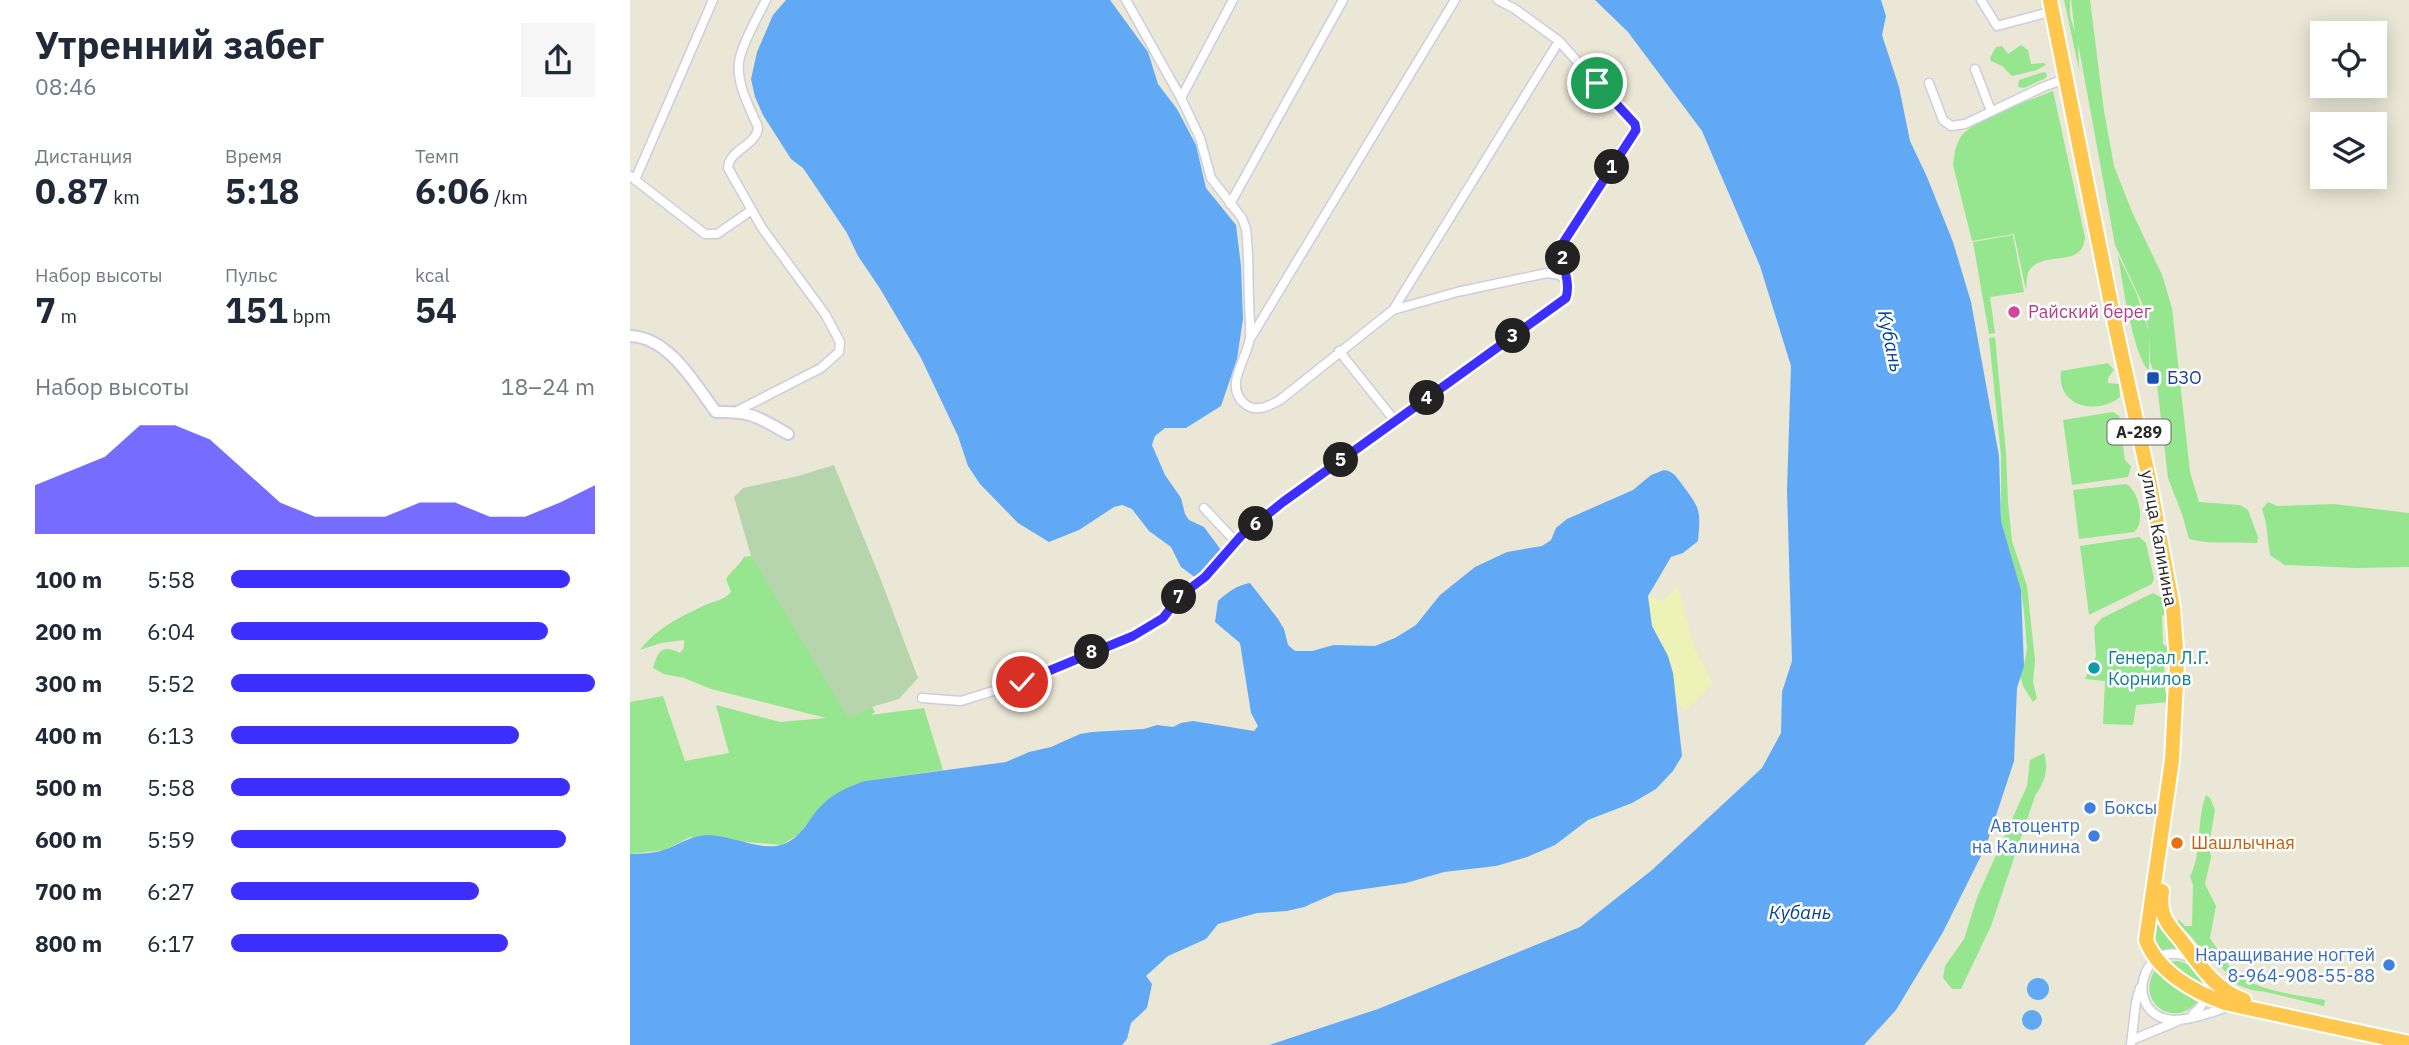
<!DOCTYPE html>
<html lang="ru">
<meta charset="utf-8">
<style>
body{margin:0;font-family:"IBM Plex Sans",sans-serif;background:#f6f6f7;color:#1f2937;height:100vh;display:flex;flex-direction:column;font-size:26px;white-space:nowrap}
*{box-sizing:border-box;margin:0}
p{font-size:23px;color:#747a83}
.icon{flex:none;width:38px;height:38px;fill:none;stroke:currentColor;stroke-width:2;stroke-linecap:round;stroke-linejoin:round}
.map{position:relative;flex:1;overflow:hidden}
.panel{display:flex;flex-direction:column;background:#fff;width:630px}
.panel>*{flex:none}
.fabs{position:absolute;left:1680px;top:21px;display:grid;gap:14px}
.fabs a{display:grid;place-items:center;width:77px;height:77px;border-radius:0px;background:#fff;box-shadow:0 4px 18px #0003;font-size:35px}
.pin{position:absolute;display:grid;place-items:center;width:60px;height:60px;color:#fff;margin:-30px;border:4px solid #fff;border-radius:50%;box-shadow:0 2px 7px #0007}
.km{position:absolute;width:35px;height:35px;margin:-18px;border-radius:50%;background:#222;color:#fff;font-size:19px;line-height:35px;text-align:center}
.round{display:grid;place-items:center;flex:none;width:74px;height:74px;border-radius:0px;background:#f6f6f7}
.overview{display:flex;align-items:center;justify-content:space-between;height:119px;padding:0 35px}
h1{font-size:38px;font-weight:800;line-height:52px}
.metrics{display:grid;grid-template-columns:repeat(3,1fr);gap:10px;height:119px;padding:7px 35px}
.metrics div{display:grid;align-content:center}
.metrics b{font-size:35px;font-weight:800}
.metrics small{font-size:19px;font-weight:400}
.metrics p{font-size:19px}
.chart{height:196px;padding:14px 35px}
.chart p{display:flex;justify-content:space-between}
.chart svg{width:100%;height:126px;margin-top:7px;fill:#3d2fff;opacity:.7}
ul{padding:0 35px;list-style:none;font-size:23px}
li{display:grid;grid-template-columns:112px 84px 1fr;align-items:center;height:52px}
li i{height:18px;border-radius:9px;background:#3d2fff}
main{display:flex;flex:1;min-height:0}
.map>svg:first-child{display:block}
.green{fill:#96e58f}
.sand{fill:#edf3b6}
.cemetery{fill:#b6d5ad}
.water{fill:#61a8f5}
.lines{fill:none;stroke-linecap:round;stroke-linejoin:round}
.street-casing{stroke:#cdcce1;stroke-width:11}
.secondary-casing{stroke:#cdcce1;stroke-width:14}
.highway-casing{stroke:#fff;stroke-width:18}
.street{stroke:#fff;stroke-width:8}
.secondary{stroke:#fff;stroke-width:10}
.highway{stroke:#ffc74d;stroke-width:14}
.route-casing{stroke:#fff;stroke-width:14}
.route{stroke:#3d2fff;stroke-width:9}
.hotel-dot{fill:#d1479c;stroke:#fff;stroke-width:2.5}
.transit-dot{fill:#1a4fb4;stroke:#fff;stroke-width:2.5}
.culture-dot{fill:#0f9aa8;stroke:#fff;stroke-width:2.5}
.shop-dot{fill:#3f7fe0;stroke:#fff;stroke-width:2.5}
.food-dot{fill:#e8710a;stroke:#fff;stroke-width:2.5}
.labels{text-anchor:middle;stroke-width:5;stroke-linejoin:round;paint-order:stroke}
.shield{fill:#fff;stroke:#686868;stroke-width:2}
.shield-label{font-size:16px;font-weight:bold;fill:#272727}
.hotel-label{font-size:18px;fill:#b23c85;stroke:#fff;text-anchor:start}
.transit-label{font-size:18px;fill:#164399;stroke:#fff;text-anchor:start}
.street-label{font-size:18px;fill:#272727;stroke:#fff}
.culture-label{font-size:18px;fill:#0d838f;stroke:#fff;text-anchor:start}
.shop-label{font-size:18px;fill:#366cbe;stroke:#fff;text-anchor:end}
.food-label{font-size:18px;fill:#c56008;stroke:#fff;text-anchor:start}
.water-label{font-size:19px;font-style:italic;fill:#06429b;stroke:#fff}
</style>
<main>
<section class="panel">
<div class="overview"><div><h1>Утренний забег</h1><p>08:46</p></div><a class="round"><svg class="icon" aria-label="share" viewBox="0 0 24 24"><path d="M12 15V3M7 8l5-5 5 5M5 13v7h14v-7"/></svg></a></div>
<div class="metrics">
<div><p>Дистанция</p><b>0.87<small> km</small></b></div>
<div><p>Время</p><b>5:18</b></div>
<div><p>Темп</p><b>6:06<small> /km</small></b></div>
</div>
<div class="metrics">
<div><p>Набор высоты</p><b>7<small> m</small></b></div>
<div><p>Пульс</p><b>151<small> bpm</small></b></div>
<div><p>kcal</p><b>54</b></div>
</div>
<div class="chart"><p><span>Набор высоты</span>18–24 m</p>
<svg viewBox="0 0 160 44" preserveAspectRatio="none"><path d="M0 44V27L10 22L20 17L30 6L40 6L50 11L60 22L70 33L80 38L90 38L100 38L110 33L120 33L130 38L140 38L150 33L160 27V44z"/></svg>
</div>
<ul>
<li><b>100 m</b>5:58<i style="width:93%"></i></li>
<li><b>200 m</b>6:04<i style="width:87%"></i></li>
<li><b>300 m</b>5:52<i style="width:100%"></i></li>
<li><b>400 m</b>6:13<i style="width:79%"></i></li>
<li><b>500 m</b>5:58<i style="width:93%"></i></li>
<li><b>600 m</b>5:59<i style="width:92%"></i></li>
<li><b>700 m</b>6:27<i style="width:68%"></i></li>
<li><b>800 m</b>6:17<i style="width:76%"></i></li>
</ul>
</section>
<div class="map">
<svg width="1779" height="1045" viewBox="0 0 1779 1045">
<rect width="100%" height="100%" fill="#ebe7d6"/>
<path class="green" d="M1434,0H1440V16L1445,32L1441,0H1460L1474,111L1484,166L1502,212L1532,275L1542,308L1560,472L1569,502L1610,505L1618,510L1628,537L1627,543C1604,541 1581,545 1559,539L1552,514L1538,478L1526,377L1520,362L1519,334V371C1503,355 1492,280 1488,255L1506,292L1519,332L1513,305L1485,245L1448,43L1449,70Z
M1391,45L1398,50L1401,64L1414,63L1416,65L1407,70L1382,76L1372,66L1361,61L1360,58L1366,47L1372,46L1378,54Z
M1414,72L1417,74L1416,78L1394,88L1388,87L1389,80Z
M1423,91L1455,237C1453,268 1417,251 1401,268C1396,273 1397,283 1396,290L1384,234L1342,241L1323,165C1324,156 1325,147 1330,138C1341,120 1401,100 1423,91Z
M1383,235L1394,292L1360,297L1365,333L1359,334L1343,242Z
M1365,337L1376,453L1378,502L1382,541L1397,586L1405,660L1403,682L1407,698L1403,702L1393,686L1390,675L1394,666L1397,648L1394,612L1391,590L1371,521V456L1359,338Z
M1478,363L1484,370L1478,378V383L1489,384L1490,397C1467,416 1426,407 1431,371Z
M1483,412L1489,416L1495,460L1501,466L1498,477L1442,485L1433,420Z
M1496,484C1509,490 1516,523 1504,532L1449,539L1443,490Z
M1638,502L1647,506L1704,504L1779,513V567L1727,568L1655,565L1640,555C1637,538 1638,526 1632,509Z
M1509,537L1516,543L1524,578L1522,584L1459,615L1450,546Z
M121,556L129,559L225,711L242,707L245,712L241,715L294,708L313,770L235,781L179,821L168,835L151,845L60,837L35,850L0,854V702L33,696L55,761L99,753L86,705L150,722L196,718L81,689L54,678L34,674L23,668C28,651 32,644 50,653L54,648V640L31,643L10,650C27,628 48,618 73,606C83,601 94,601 101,592L96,579C102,570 109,566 114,557Z
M1523,593L1532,598L1535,616L1532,615L1533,644L1537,647L1538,657L1534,656L1535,692L1540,697V702L1506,705L1503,725L1473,724L1475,681L1455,679L1466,656L1464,627L1472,618Z
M1414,753C1419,771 1415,781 1405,796L1361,926L1331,989H1322L1313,978L1315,966L1334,939L1348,895L1397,786L1400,760Z
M1576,795L1580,798L1585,810L1579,845L1581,857L1575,884L1586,906L1580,938C1589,951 1597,967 1611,977C1632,991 1670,996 1695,1000L1694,1006L1636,992L1622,990L1608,985L1590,966L1578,949L1568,945L1560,935L1548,926V919L1555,926H1562L1563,885L1560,876C1572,856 1566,821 1576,795Z
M1525,921L1529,924L1549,948L1529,952L1523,941Z
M1548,961C1565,965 1573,976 1572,993L1536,962Z
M1525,970L1567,1002C1543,1030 1505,1001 1525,970Z"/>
<path class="sand" d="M1048,587L1064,648L1083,683L1055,711L1047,701L1043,673L1038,656L1022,626L1018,596L1032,601Z"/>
<path class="cemetery" d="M204,465L249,575L288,678L269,699L245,706L218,718L121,556L104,497L113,488L168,476Z"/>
<path class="water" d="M156,0H480L518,52L528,84L547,109L566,145L576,188L606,225L611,266L613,319L607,359L591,406L556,428H535L525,436L522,445L535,475L551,498L555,514L559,520L574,527L591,550C588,563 577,571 566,578L551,567L541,547L519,531L502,509L492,505L484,507L449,530L419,542L388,523L350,484L338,466L328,436L291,358L249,287L228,256L217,233L173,168L161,159L133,115L125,97L121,79L127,52L143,15Z
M965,0H1251L1256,16L1252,35L1269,87L1280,141L1297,177L1323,242L1341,302L1369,456L1371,521L1391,590L1394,666L1387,688L1384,761L1356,846L1313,932L1266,1010L1234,1045H639L748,1009L950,927L1022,870L1132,768L1151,733L1152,692L1162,661L1157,490L1161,366L1130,266L1072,131L998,32Z
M1034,470C1044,472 1045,475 1051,483C1070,509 1071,508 1068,541L1053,553L1041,557L1018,596L1022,626L1038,656L1043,673L1052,756L1043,771L1026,789L1002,803L958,820L925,845L897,857L866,866L814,872L776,883L706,893L674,907L657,911L627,913L588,924L576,939L538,956L516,976L522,984L517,1008L501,1023L497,1039L492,1045H0V854C11,854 27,853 37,849C51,843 61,836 77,835C100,835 131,851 151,845C172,839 179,817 193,804C204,793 220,786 235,781L376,762L399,752L421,747L450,734L462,732L514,729L527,725L543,727L551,723L563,721L624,731L628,726L621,713L610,643L585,622L588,601C598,592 607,585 620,583L648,619L654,629L658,645L665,651H682L704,645L745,646L765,638L786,625L810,595L845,567L877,552L912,546L921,540L926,528L937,519L1003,490L1021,475Z
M1397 989a11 11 0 1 1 22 0a11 11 0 1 1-22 0Z
M1392 1020a10 10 0 1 1 20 0a10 10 0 1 1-20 0Z"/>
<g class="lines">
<defs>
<path id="street" d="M496,0L551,98L570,138L581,178L612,218L616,229C619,253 618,276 619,300C619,312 621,326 620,338C617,359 593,386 615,404C626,413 639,406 650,400L763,310
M868,0L885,9L929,41
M1351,0L1367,26L1423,11
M1345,69L1361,111
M1299,83L1313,120L1321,126L1335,124L1413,87L1435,79
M551,98L603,0
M0,176L75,234H87L122,210
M5,180L83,0
M600,204L713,0
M620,339L825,0
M709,351L765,421
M107,411L191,368L209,352L210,342L195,314L132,228L98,168C99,149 127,146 128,127C119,106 104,80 110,57C115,38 127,18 136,0
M574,508L606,542
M292,698L331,701L392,682L503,636L533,618L550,596L575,577L611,536L654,502L936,298C941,279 928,261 933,243L1006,127L929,41L763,310L827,292L917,273L930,275L937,282
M1561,958C1509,934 1492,1018 1544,1020C1563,1020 1584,1011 1602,1006
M1563,1014C1575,1005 1580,992 1576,977
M1502,1040L1548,1021
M1501,1044L1506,1002L1510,988"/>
<path id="secondary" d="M0,336C39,337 65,384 86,412C121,411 128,417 158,434"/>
<path id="highway" d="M1420,0L1486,329L1519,479L1543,608L1547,662L1542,760L1516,940C1528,972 1564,992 1595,1003L1779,1043
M1532,891C1531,898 1530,905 1533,913C1536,924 1544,931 1551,940C1568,963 1586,991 1614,1000"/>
</defs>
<use href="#street" class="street-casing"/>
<use href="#secondary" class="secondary-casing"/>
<use href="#highway" class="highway-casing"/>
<use href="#street" class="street"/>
<use href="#secondary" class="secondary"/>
<use href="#highway" class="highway"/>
</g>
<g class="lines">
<defs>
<path id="route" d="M392,682L503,636L533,618L550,596L575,577L611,536L653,502L936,298C942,279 928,261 933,243L1006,130L1005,124L967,83"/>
</defs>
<use href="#route" class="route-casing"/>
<use href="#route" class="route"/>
</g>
<circle class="hotel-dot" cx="1384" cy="312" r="7"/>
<rect class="transit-dot" x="1516" y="371" width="14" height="14" rx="3.5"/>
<circle class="culture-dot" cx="1464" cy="668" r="7"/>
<g class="shop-dot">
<circle cx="1460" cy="808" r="7"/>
<circle cx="1464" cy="836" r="7"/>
<circle cx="1759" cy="965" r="7"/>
</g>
<circle class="food-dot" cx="1547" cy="843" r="7"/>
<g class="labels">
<rect class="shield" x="1477.5" y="419.5" width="63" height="25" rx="5"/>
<g class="shield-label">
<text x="1509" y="438">А-289</text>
</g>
<g class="hotel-label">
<text x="1398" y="318">Райский берег</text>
</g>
<g class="transit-label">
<text x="1537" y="384">БЗО</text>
</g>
<g class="street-label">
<text transform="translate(1529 538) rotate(80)" y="6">улица Калинина</text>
</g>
<g class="culture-label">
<text x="1478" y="664">Генерал Л.Г.<tspan x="1478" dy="21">Корнилов</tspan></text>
</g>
<g class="shop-label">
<text x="1474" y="814" text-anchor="start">Боксы</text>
<text x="1450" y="832">Автоцентр<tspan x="1450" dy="21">на Калинина</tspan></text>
<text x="1745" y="961">Наращивание ногтей<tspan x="1745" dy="21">8-964-908-55-88</tspan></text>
</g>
<g class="food-label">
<text x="1561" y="849">Шашлычная</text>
</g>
<g class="water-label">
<text transform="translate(1261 341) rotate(78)" y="7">Кубань</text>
<text x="1170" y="919">Кубань</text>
</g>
</g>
</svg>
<div class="fabs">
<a><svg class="icon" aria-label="locate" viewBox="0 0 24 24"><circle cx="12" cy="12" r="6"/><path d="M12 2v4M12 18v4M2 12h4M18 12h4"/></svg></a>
<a><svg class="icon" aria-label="layers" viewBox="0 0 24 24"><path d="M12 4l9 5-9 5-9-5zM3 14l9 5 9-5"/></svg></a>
</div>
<div class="pin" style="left:967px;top:83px;background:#1e9e55"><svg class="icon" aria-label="arrive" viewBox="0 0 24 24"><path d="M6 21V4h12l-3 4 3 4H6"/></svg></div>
<div class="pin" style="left:392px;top:682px;background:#d93025"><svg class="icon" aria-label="check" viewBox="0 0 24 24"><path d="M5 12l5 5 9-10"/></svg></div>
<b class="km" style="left:982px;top:167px">1</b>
<b class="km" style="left:933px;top:258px">2</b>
<b class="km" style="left:883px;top:336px">3</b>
<b class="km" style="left:797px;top:398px">4</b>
<b class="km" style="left:711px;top:460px">5</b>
<b class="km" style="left:626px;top:524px">6</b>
<b class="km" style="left:549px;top:597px">7</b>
<b class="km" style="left:462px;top:652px">8</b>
</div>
</main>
